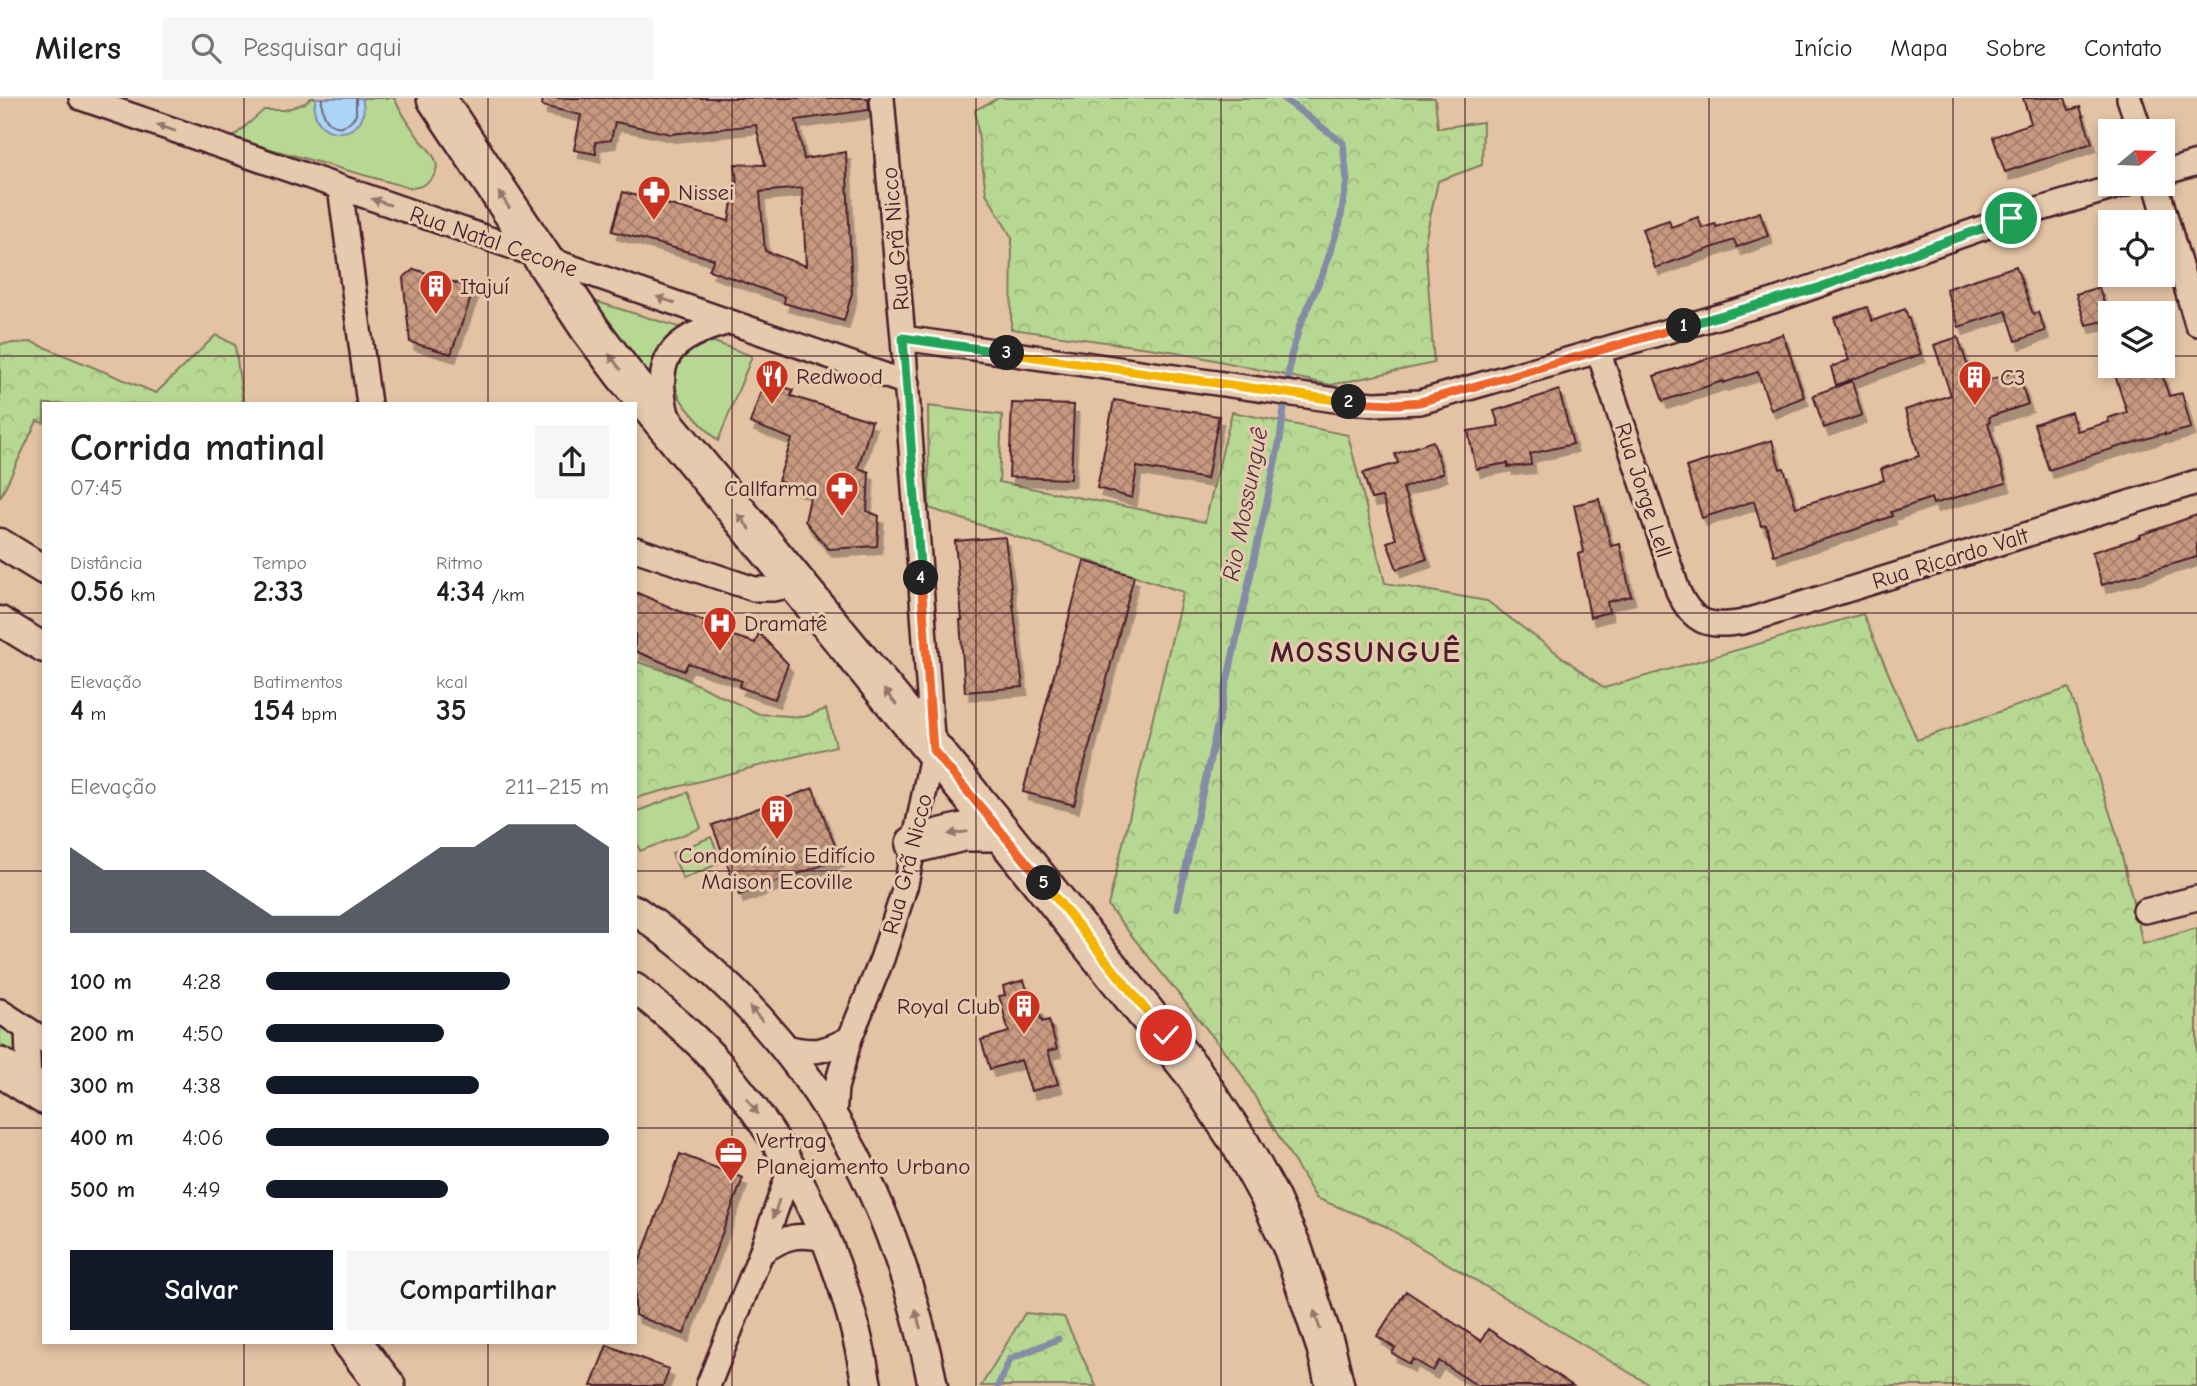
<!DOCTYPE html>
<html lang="pt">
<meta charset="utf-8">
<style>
body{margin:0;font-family:"Comic Neue",sans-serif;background:#f6f6f6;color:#202124;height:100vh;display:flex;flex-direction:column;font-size:26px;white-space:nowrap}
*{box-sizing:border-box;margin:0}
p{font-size:23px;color:#757577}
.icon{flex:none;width:38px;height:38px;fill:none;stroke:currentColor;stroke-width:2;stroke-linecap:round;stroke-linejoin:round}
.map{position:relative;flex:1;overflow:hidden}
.drawer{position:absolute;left:42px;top:304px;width:595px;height:942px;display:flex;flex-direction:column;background:#fff;border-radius:0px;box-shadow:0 4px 10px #0003}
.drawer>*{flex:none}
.needle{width:46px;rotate:71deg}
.fabs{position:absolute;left:2098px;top:21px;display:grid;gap:14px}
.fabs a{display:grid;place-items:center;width:77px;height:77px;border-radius:0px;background:#fff;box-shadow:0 4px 10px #0003;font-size:35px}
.pin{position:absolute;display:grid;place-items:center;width:60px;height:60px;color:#fff;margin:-30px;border:4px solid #fff;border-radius:50%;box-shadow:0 2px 7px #0007}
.km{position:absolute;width:35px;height:35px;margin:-18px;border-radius:50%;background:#222;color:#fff;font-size:19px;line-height:35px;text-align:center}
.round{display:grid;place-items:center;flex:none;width:74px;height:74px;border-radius:0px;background:#f6f6f6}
.headline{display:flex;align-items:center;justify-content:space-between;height:119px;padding:0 28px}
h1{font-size:38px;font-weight:600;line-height:52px}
.stats{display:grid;grid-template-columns:repeat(3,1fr);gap:10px;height:119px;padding:7px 28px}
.stats div{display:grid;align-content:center}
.stats b{font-size:30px;font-weight:600}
.stats small{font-size:19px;font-weight:400}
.stats p{font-size:19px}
.chart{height:196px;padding:14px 28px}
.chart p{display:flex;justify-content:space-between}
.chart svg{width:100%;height:126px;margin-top:7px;fill:#111827;opacity:.7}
.button{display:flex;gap:14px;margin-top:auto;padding:14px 28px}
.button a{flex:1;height:80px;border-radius:0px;background:#111827;color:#fff;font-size:28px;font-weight:600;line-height:80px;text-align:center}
.button a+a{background:#f6f6f6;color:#202124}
ul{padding:0 28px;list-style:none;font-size:23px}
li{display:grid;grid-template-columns:112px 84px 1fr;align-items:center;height:52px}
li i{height:18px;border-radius:9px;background:#111827}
header{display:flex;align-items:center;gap:42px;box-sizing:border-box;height:98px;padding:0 35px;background:#fff;border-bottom:2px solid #e0e0e0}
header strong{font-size:33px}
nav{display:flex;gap:38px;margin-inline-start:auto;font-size:24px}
.search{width:490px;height:63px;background:#f6f6f6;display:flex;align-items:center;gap:18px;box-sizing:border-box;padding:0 24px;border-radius:0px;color:#757577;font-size:26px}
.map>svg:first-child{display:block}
.grass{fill:url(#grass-tufts);stroke:#807c5e;stroke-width:2}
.forest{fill:url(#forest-crowns);stroke:#807c5e;stroke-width:2}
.park{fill:#b7d892;stroke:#807c5e;stroke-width:2}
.water{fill:#abd4f6;stroke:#848ca5;stroke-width:2}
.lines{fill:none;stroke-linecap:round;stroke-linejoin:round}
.shore{stroke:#71677c;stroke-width:2}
.stream{stroke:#848ca5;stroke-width:7}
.building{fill:url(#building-cross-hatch);stroke:#4a1f2b;stroke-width:2;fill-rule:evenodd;filter:url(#shadow)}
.minor-casing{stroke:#4a1f2b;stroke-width:28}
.tertiary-casing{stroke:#4a1f2b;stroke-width:33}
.primary-casing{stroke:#4a1f2b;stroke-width:42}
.minor{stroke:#e6caad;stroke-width:23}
.tertiary{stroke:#e6caad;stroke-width:28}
.primary{stroke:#e6caad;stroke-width:37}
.oneway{fill:#98746c}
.split-1-casing{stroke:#fff;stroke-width:14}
.split-2-casing{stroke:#fff;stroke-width:14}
.split-3-casing{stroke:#fff;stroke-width:14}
.split-4-casing{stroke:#fff;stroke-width:14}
.split-5-casing{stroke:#fff;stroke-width:14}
.split-6-casing{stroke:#fff;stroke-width:14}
.split-1{stroke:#22a559;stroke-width:9}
.split-2{stroke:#f0652b;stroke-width:9}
.split-3{stroke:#f5b400;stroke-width:9}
.split-4{stroke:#22a559;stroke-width:9}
.split-5{stroke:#f0652b;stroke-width:9}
.split-6{stroke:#f5b400;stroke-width:9}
.grid{fill:none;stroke:#4a1f2b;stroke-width:2;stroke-opacity:0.55}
.labels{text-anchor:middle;stroke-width:6;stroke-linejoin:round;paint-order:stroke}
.poi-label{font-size:23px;fill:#4a1f2b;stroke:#e6caad;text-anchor:start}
.street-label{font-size:23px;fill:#4a1f2b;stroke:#e6caad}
.water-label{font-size:24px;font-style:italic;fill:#54313f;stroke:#e6caad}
.district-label{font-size:30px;font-weight:bold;letter-spacing:2px;fill:#4a1f2b;stroke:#e6caad}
</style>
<header>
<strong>Milers</strong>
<div class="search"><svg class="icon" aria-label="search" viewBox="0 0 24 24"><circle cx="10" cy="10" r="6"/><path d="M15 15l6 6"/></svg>Pesquisar aqui</div>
<nav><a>Início</a><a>Mapa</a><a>Sobre</a><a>Contato</a></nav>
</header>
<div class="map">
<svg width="2197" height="1288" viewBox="0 0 2197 1288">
<defs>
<pattern id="grass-tufts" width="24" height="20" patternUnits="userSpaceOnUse" patternTransform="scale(1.75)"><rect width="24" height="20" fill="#b7d892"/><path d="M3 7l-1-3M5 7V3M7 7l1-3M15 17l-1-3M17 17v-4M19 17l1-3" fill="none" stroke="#9fb97e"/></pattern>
<pattern id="forest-crowns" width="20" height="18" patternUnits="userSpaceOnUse" patternTransform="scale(1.75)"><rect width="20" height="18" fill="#b7d892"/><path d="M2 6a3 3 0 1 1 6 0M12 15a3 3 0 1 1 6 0" fill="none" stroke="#9fb97e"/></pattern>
<pattern id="building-cross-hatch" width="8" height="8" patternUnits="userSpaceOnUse" patternTransform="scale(1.75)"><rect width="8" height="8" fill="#c79a80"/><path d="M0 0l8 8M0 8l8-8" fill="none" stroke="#a47d69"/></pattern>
<filter id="shadow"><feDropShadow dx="4.5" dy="8" stdDeviation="0" flood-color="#0004"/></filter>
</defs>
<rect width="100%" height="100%" fill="#e4c2a4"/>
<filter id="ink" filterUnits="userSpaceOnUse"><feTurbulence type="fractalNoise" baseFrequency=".0143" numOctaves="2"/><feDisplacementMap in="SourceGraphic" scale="14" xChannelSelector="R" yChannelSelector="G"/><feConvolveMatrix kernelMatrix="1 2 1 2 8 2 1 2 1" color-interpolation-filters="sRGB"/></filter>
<g filter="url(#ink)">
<path class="grass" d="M0,927L18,938L20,959L0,946Z"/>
<path class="forest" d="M998,0H1435L1438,30L1483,24L1482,67L1438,83L1425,143L1434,265L1331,287L1177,254L1011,231L1012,140L986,95L975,12Z
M216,237L235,247L243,306H44V325L37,323L0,400V246L32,244L156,295Z
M928,308L1002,317L999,384L1205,424L1232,314L1348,337L1385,485L1487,503L1604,590L1863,516L1917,642L2069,590L2117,737L2143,846L2197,830V1288H1652L1383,1127L1316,1100L1237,969L1108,808L1183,494L929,410Z
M635,563L675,576L759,616L804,619L826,611L836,648L635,700Z
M1025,1215L1064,1219L1096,1288H981Z"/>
<path class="park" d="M311,0H394C401,14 409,26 418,39C423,45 432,54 435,61C442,78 424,90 410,90L232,40L264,12H285L305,5Z
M594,203L685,231L660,254L650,278Z
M714,244L752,258L718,343C697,320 660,294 680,260C687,249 701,245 714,244Z
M688,694L701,730L640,753L635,740V714Z
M711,739L722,764L683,781L672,755Z"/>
<path class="water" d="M316,0H362C375,46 303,45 316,0Z"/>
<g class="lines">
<path class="shore" d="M322,0C320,25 340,40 356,17V0"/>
<path class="stream" d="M1177,810L1268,398L1280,341L1291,258L1300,227L1325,170L1340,124L1347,82L1343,45L1283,0
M998,1288L1010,1261L1058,1241"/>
</g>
<path class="building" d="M543,0H868L869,12L796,22L804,61L846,54L852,195L844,223L784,205L785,199L709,172L714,161L612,133L623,94L729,123L733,97H738L735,66L765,67L756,27L671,36L615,24L611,42L595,44L596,56L574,52L581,17L542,8ZM802,90L804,128L806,168L765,153L760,94Z
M2023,0H2065L2069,12L2080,9L2092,45L2005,74L1993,39L2031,25Z
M1760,114L1768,138L1737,149L1734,142L1655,170L1642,131L1669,122L1671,129L1698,119L1702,130L1715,126L1716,129Z
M2016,168L2033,216L2038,214L2045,233L2016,243L2006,213L1959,229L1946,191Z
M414,171L474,191L451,256L410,244L403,180Z
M2099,189L2109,222L2086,227L2076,196Z
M1867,209L1872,223L1905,211L1921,256L1836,287L1831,269L1849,262L1834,220Z
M1783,236L1804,299L1771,312L1758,274L1723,285V283L1663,303L1654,278Z
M1958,239L1974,287L2017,273L2028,306L1989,319L1990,324L1988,325L2006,385L1933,406L1931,400L1891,414L1892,418L1851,433L1774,457L1766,427L1761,428L1754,403L1702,420L1686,369L1772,342L1780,371L1784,370L1796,409L1884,382L1881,371L1919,358L1905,312L1951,297L1934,247Z
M2112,268H2151L2153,274L2160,271L2169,298L2182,295L2191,330L2165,337V335L2085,359V360L2049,372L2034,326L2071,314L2077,333L2109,324L2108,320L2127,314Z
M765,282L793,292L791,298L872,323L858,370L869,374L867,413L879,418L877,448L828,451L805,423L811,395L778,383L792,341L750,325Z
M1852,283L1862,317L1824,330L1813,297Z
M1559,292L1573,346L1530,356L1531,367L1508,369V365L1476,371L1468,333L1499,328L1494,313Z
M1114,302L1219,318L1207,381L1137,369L1132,400L1097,390Z
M1012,305L1074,307L1071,381L1009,379Z
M1433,343L1443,375L1403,390L1427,461L1397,471L1387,444L1396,441L1382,399L1371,401L1363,375L1398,365L1395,356Z
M1599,401L1611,448L1620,446L1631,498L1607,504L1609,514L1590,519L1578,456L1584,454L1574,407Z
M2197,417V459L2102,487L2092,454L2141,439L2140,437Z
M1005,439L1023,589L965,594L960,522H962L955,443Z
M1084,463L1134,478L1074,707L1023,694Z
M635,494L705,524L703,528L755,545L759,535L788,566L775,601L739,589L742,583L688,565L684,573L635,553Z
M813,690L840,761L739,797L712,727Z
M1024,882L1033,910L1038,909L1042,924L1049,922L1057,951L1048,953L1058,986L1031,993L1021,962L990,971L981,942L1009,934L999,898L1005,897L1003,888Z
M680,1056L743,1080L684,1236L635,1217V1175Z
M1406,1193L1481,1243L1488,1231L1573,1288H1478L1439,1263L1433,1273L1413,1261L1410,1266L1392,1255L1395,1250L1377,1238Z
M607,1247L669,1271L663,1288H591Z"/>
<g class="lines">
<defs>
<path id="minor" d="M81,0L907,285
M2129,0L2140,33
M2163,75L2197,65
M2156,86L2197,226
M340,89L369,306
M903,240L1349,304L1374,306L1420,304L1773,203L2011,120L2125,86
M1598,252L1678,493C1693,526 1709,530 1743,524L2197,384
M669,324C651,260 669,240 730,224
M635,451L754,491H773L796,487
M2145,813L2197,800
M0,913L44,942
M27,931L29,987
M786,949C814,956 824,954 850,940
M834,1018L836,990L850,940L882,861L906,786L933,652L903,240L882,0
M761,1155C787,1137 798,1135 828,1142
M708,1288L761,1155L791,1068"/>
<path id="tertiary" d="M0,445L44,472
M0,523L44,550
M635,812C806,932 893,1085 933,1288
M635,890C666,915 697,940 722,970C799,1061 848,1171 867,1288"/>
<path id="primary" d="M436,0L590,231L623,275L1001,734L1193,974L1241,1047L1269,1098L1293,1151L1326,1250L1335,1288
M915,746L963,734H1001
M0,969L44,997
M352,1244L386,1288"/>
</defs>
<use href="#minor" class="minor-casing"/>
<use href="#tertiary" class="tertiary-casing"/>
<use href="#primary" class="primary-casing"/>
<use href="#minor" class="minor"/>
<use href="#tertiary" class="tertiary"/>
<use href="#primary" class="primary"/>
</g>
<defs><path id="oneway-solid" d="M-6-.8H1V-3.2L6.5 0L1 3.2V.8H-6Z" transform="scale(1.75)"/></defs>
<g class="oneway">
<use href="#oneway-solid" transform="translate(166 30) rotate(-161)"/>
<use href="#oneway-solid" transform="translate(504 102) rotate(-123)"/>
<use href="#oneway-solid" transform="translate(381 104) rotate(-161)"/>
<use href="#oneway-solid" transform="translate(666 202) rotate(-161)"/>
<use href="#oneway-solid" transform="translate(615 264) rotate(-127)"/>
<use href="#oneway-solid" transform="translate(744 424) rotate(-130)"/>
<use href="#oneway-solid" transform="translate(890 599) rotate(-130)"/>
<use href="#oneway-solid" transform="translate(958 735) rotate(172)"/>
<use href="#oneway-solid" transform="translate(756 916) rotate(-133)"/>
<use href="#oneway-solid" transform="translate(752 1008) rotate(54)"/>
<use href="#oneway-solid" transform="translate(776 1111) rotate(108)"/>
<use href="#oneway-solid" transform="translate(918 1221) rotate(-105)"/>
<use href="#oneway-solid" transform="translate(1317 1222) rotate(-108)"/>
</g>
</g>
<g class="lines" filter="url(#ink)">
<defs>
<path id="split-1" d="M1684,228L1818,190L2011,120"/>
<path id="split-2" d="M1349,304L1396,306L1420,304L1684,228"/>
<path id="split-3" d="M1007,255L1349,304"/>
<path id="split-4" d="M921,480L903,240L1007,255"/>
<path id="split-5" d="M921,480L933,652L1044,785"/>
<path id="split-6" d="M1044,785L1166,937"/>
</defs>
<use href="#split-1" class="split-1-casing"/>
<use href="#split-2" class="split-2-casing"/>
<use href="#split-3" class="split-3-casing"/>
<use href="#split-4" class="split-4-casing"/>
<use href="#split-5" class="split-5-casing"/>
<use href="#split-6" class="split-6-casing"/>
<use href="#split-1" class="split-1"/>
<use href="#split-2" class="split-2"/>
<use href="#split-3" class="split-3"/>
<use href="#split-4" class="split-4"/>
<use href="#split-5" class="split-5"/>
<use href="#split-6" class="split-6"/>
</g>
<path class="grid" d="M244,0V306M488,0V306M732,0V1288M976,0V1288M1221,0V1288M1465,0V1288M1709,0V1288M1953,0V1288M0,258H2110M2163,258H2197M0,515H44M635,515H2197M0,773H44M635,773H2197M0,1030H44M635,1030H2197M244,1244V1288M488,1244V1288"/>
<defs>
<symbol id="pharmacy-pin" viewBox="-11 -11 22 30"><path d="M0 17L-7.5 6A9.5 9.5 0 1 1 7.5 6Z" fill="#c8321e" stroke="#e6caad"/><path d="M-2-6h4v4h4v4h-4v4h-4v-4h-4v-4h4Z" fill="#fff"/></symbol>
<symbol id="building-pin" viewBox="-11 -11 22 30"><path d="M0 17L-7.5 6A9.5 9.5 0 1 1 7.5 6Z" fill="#c8321e" stroke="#e6caad"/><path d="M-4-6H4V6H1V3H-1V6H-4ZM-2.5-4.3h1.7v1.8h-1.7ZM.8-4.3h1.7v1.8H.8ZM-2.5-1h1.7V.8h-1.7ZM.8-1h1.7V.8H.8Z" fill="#fff"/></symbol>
<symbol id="restaurant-pin" viewBox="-11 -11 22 30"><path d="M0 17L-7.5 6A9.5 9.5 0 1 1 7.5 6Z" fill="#c8321e" stroke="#e6caad"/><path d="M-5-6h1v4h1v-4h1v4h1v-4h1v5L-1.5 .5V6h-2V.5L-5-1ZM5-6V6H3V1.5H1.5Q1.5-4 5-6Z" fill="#fff"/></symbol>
<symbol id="hospital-pin" viewBox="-11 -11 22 30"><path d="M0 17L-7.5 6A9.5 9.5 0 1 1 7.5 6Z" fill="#c8321e" stroke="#e6caad"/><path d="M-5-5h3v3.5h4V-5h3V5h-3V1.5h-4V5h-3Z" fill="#fff"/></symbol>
<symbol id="office-pin" viewBox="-11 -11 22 30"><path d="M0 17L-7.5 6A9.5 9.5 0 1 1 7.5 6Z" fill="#c8321e" stroke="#e6caad"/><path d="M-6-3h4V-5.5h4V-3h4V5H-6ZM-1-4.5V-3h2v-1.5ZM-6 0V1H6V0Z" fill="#fff"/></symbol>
</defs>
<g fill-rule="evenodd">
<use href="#pharmacy-pin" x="635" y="75" width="38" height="52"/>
<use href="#building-pin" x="417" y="169" width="38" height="52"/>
<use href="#restaurant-pin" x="753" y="259" width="38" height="52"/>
<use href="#building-pin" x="1956" y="260" width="38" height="52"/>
<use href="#pharmacy-pin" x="823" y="371" width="38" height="52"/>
<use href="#hospital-pin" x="701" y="506" width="38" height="52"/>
<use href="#building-pin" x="758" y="694" width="38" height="52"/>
<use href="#building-pin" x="1005" y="889" width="38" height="52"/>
<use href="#office-pin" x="712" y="1036" width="38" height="52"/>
</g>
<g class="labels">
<g class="poi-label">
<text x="678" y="102">Nissei</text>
<text x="460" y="196">Itajuí</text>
<text x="796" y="286">Redwood</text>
<text x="2000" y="287">C3</text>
<text x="818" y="398" text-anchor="end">Callfarma</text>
<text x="744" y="533">Dramatê</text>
<text x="777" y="765" text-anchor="middle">Condomínio Edifício<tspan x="777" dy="26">Maison Ecoville</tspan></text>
<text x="1000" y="916" text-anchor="end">Royal Club</text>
<text x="756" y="1050">Vertrag<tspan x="756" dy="26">Planejamento Urbano</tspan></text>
</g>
<g class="street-label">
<text transform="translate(895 141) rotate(-95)" y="8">Rua Grã Nicco</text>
<text transform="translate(494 143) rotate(19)" y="8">Rua Natal Cecone</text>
<text transform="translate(1644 392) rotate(72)" y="8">Rua Jorge Lell</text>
<text transform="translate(1950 460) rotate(-17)" y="8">Rua Ricardo Valt</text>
<text transform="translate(907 766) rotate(-76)" y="8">Rua Grã Nicco</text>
</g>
<g class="water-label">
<text transform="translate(1245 406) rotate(-79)" y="8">Rio Mossunguê</text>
</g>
<g class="district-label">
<text x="1366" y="564">MOSSUNGUÊ</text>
</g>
</g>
</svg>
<div class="fabs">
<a><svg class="needle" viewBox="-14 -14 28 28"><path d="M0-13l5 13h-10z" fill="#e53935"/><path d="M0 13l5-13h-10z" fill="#757577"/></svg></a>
<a><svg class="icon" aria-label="locate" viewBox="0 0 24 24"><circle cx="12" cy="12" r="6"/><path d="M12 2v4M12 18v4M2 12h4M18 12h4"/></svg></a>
<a><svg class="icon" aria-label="layers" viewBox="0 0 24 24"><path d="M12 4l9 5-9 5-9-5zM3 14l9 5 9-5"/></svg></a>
</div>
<div class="pin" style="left:2011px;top:120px;background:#1e9e55"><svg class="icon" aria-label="arrive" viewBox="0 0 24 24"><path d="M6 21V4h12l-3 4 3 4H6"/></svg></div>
<div class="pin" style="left:1166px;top:937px;background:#d93025"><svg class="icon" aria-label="check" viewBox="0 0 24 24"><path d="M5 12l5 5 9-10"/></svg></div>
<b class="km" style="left:1684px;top:228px">1</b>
<b class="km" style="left:1349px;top:304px">2</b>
<b class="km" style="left:1007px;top:255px">3</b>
<b class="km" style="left:921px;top:480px">4</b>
<b class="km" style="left:1044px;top:785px">5</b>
<section class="drawer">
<div class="headline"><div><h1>Corrida matinal</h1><p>07:45</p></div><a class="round"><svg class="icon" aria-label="share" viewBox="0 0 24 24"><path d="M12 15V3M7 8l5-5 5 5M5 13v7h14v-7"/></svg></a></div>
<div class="stats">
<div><p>Distância</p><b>0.56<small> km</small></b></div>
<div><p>Tempo</p><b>2:33</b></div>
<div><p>Ritmo</p><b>4:34<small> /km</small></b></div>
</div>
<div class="stats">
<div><p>Elevação</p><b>4<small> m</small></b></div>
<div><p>Batimentos</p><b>154<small> bpm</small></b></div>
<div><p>kcal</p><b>35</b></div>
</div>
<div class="chart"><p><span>Elevação</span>211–215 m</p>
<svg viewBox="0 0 160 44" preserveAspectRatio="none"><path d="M0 44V14L10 22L20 22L30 22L40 22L50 30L60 38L70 38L80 38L90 30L100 22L110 14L120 14L130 6L140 6L150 6L160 14V44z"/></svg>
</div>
<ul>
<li><b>100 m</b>4:28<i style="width:71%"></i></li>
<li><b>200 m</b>4:50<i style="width:52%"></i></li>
<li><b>300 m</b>4:38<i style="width:62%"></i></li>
<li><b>400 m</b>4:06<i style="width:100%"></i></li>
<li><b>500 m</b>4:49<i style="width:53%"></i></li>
</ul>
<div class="button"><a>Salvar</a><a>Compartilhar</a></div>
</section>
</div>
